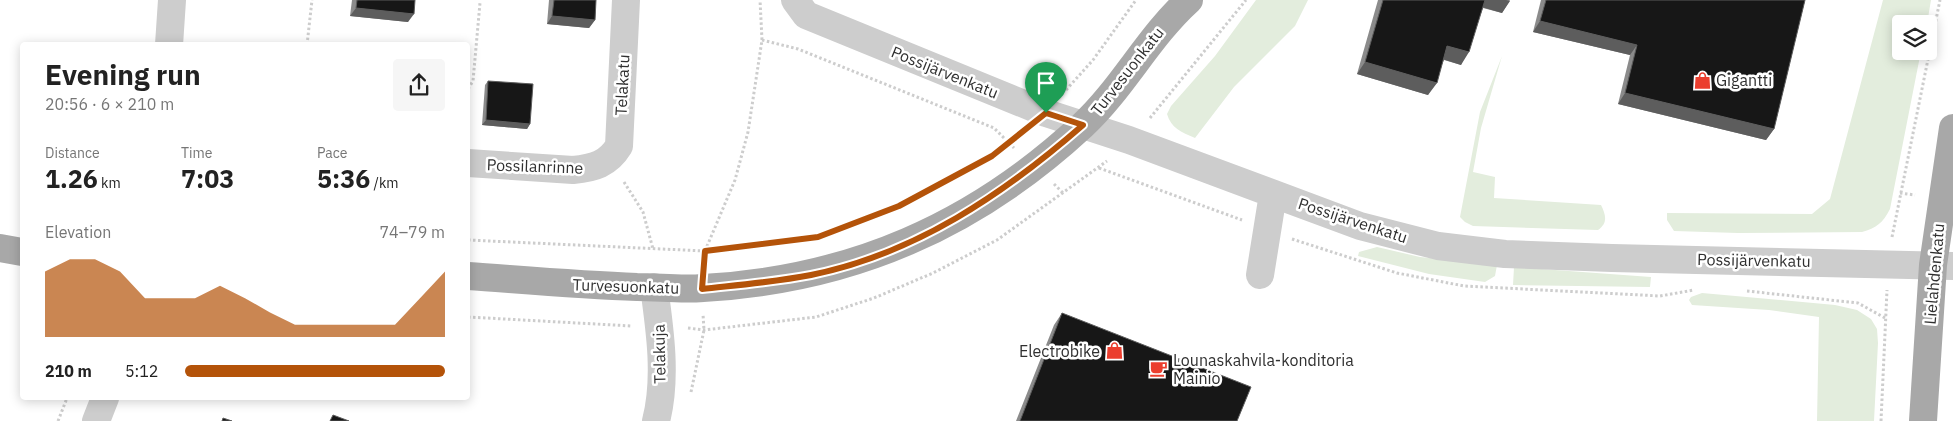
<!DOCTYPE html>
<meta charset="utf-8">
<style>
body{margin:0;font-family:"IBM Plex Sans",sans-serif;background:#f6f6f6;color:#222;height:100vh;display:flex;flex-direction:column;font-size:19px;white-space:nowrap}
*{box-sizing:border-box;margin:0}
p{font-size:16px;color:#767676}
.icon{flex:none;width:28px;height:28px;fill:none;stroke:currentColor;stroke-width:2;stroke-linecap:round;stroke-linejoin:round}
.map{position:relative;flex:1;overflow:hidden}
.details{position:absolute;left:20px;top:42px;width:450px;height:358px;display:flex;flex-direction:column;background:#fff;border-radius:5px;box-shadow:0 2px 12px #0003}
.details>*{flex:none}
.buttons{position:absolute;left:1892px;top:15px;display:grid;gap:10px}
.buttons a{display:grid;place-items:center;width:45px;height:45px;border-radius:5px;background:#fff;box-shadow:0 2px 12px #0003;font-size:25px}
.pin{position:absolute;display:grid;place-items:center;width:42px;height:42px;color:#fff;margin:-51px -21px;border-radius:50% 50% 50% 0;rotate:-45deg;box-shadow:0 0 5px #0007}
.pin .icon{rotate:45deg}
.round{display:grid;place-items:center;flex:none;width:52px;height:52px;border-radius:5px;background:#f6f6f6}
.summary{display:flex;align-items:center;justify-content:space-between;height:85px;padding:0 25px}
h1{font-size:28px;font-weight:700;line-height:38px}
.stats{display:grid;grid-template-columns:repeat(3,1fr);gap:8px;height:85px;padding:5px 25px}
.stats div{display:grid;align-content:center}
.stats b{font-size:25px;font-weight:700}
.stats small{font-size:14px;font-weight:400}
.stats p{font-size:14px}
.chart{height:140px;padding:10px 25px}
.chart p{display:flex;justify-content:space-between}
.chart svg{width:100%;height:90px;margin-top:5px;fill:#b45309;opacity:.7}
ul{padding:0 25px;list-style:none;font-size:16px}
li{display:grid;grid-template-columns:80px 60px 1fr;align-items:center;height:38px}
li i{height:12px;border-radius:6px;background:#b45309}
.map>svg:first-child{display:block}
.green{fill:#e3eddd}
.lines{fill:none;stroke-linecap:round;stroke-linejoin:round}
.path{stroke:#cdcdcd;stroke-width:3;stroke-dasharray:2.5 2.5;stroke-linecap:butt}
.minor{stroke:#cdcdcd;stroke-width:28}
.major{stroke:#a8a8a8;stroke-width:28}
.wall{fill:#8b8b8b}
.shaded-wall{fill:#5d5d5d}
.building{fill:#171717;stroke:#5d5d5d}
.route-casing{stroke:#fff;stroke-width:10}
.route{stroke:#b45309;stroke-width:6}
.labels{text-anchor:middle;stroke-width:5;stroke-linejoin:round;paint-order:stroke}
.street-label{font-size:16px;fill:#303030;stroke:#fff}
.poi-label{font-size:16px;fill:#303030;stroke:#fff;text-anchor:start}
</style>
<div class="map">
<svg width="1953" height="421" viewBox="0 0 1953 421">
<rect width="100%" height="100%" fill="#fff"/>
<path class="green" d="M1256,0H1308L1295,26L1234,87L1195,138C1181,132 1171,128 1167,114L1171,106L1215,56Z
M1883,0H1931L1927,24H1901V51H1921L1890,209C1883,223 1876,228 1862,232L1738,233L1674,231L1667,220V213L1812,214L1830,199Z
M1502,56L1481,128L1473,172L1495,177L1494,198L1601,205C1606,215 1608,223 1598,230L1473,226L1465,222L1460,217L1480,112Z
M1377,247L1420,257L1497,265L1495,276L1485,282L1429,274L1358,256L1359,252Z
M1514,267L1651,277L1650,287L1513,285Z
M1702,293L1835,305L1857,310L1871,319L1877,329L1878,343L1874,421H1817L1819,317L1769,310L1692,305L1689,300L1691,297Z"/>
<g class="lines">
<path class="path" d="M762,40L798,49L994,128L1014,148
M307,45L312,0
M468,89L473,81L480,3
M1066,90L1093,60L1136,0
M1150,118L1246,0
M1099,168L1242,220
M624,182L643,212L653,249
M1054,184L1063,193
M1900,193L1915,195
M1892,237L1940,0
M1292,239L1397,273L1464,286L1660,296L1694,290
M468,240L705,251L794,241L818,237L899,206L964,172L992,155L1021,132
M704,261L705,251L735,180L748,132L762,40L760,0
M1747,291L1858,303L1885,318
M468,317L632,326
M688,328L704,330L816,317L874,298L933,273L997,240L1107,161
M691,392L704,330L703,314
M58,421L67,398
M1881,421L1887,290"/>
<path class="minor" d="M795,0L806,15L1046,113L1129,140L1360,226L1438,246L1505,254L1612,258L1953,266
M169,45L172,0
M468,163L573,170C594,168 608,164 619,146L626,0
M1260,275L1273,194
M654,287C660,330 667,379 656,421
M96,421L105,398"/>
<path class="major" d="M0,248L22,252
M468,276C524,280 580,285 637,287C659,287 681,290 703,288C851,280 974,226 1082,126C1123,88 1148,37 1189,0
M1923,421L1933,265L1953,128"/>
</g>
<path class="wall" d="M352,0H415L408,22L350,16Z
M549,0H596L595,20L589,28L547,24Z
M1378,0H1510L1502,13L1483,8L1461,65L1444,60L1428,95L1357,74Z
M1541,0H1805L1774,129L1766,140L1618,104L1630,55L1533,32Z
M488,81L530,124L527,129L482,125L485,85Z
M1062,313L1237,421H1016L1054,325Z"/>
<path class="shaded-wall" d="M1483,0H1506L1510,1L1502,13L1478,6Z
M356,8L414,14L408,22L350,16Z
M552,16L595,20L589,28L547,24Z
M1540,21L1637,45L1630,55L1533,32Z
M1447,46L1469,52L1461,65L1439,58Z
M1365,62L1437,83L1428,95L1357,74Z
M1625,93L1774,129L1766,140L1618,104Z
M486,120L530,124L527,129L482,125Z"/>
<path class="building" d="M357,0H415L414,14L356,8Z
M554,0H596L595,20L552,16Z
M1383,0H1485L1469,52L1447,46L1437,83L1365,62Z
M1546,0H1805L1774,129L1625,93L1637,45L1540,21Z
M488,81L533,84L530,124L486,120Z
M1062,313L1251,387L1237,421H1020Z
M333,415L349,421H330Z
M223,418L232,421H222Z"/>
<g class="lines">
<defs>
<path id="route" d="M1046,113L1083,125C1004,194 915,254 811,275C775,282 738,285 702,289L705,251L818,237L899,206L992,156Z"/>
</defs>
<use href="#route" class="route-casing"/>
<use href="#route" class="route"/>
</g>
<defs>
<symbol id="shop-bare" viewBox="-9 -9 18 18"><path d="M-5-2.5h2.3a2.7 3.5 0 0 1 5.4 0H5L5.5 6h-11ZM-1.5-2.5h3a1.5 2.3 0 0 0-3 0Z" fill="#eb3e2e" stroke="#fff" stroke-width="2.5" paint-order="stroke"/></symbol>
<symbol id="cafe-bare" viewBox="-9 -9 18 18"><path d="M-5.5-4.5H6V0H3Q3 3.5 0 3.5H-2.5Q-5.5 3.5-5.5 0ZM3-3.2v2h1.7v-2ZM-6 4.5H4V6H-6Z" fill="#eb3e2e" stroke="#fff" stroke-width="2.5" paint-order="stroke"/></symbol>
</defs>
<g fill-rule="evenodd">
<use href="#shop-bare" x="1690" y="68" width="25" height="25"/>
<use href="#shop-bare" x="1102" y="338" width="25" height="25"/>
<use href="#cafe-bare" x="1146" y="356" width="25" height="25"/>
</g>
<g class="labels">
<g class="street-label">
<text transform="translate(1127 71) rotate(-52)" y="6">Turvesuonkatu</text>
<text transform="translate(945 72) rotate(22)" y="6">Possijärvenkatu</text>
<text transform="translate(622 85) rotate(-87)" y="6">Telakatu</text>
<text transform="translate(535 166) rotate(2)" y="6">Possilanrinne</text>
<text transform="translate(1353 220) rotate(18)" y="6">Possijärvenkatu</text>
<text transform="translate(1754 260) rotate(1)" y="6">Possijärvenkatu</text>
<text transform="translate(1934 274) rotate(-85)" y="6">Lielahdenkatu</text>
<text transform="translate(626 286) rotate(2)" y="6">Turvesuonkatu</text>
<text transform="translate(659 354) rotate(-91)" y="6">Telakuja</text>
</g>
<g class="poi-label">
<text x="1716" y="86">Gigantti</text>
<text x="1100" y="357" text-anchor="end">Electrobike</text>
<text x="1173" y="366">Lounaskahvila-konditoria<tspan x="1173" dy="18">Mainio</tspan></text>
</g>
</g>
</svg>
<div class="buttons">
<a><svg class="icon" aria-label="layers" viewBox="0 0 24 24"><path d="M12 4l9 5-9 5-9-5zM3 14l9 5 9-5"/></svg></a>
</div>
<div class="pin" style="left:1046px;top:113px;background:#1e9e55"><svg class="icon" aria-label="arrive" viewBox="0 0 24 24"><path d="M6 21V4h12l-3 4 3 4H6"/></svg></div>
<section class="details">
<div class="summary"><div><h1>Evening run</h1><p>20:56 · 6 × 210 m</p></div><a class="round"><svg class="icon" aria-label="share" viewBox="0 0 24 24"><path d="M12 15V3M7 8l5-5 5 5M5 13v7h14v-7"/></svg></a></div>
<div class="stats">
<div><p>Distance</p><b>1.26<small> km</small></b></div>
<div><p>Time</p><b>7:03</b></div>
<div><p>Pace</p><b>5:36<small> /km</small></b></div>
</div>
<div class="chart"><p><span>Elevation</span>74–79 m</p>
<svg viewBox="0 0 160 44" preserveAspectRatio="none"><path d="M0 44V12L10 6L20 6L30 12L40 25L50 25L60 25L70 19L80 25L90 32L100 38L110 38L120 38L130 38L140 38L150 25L160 12V44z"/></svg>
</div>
<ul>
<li><b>210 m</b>5:12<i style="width:100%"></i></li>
</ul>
</section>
</div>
